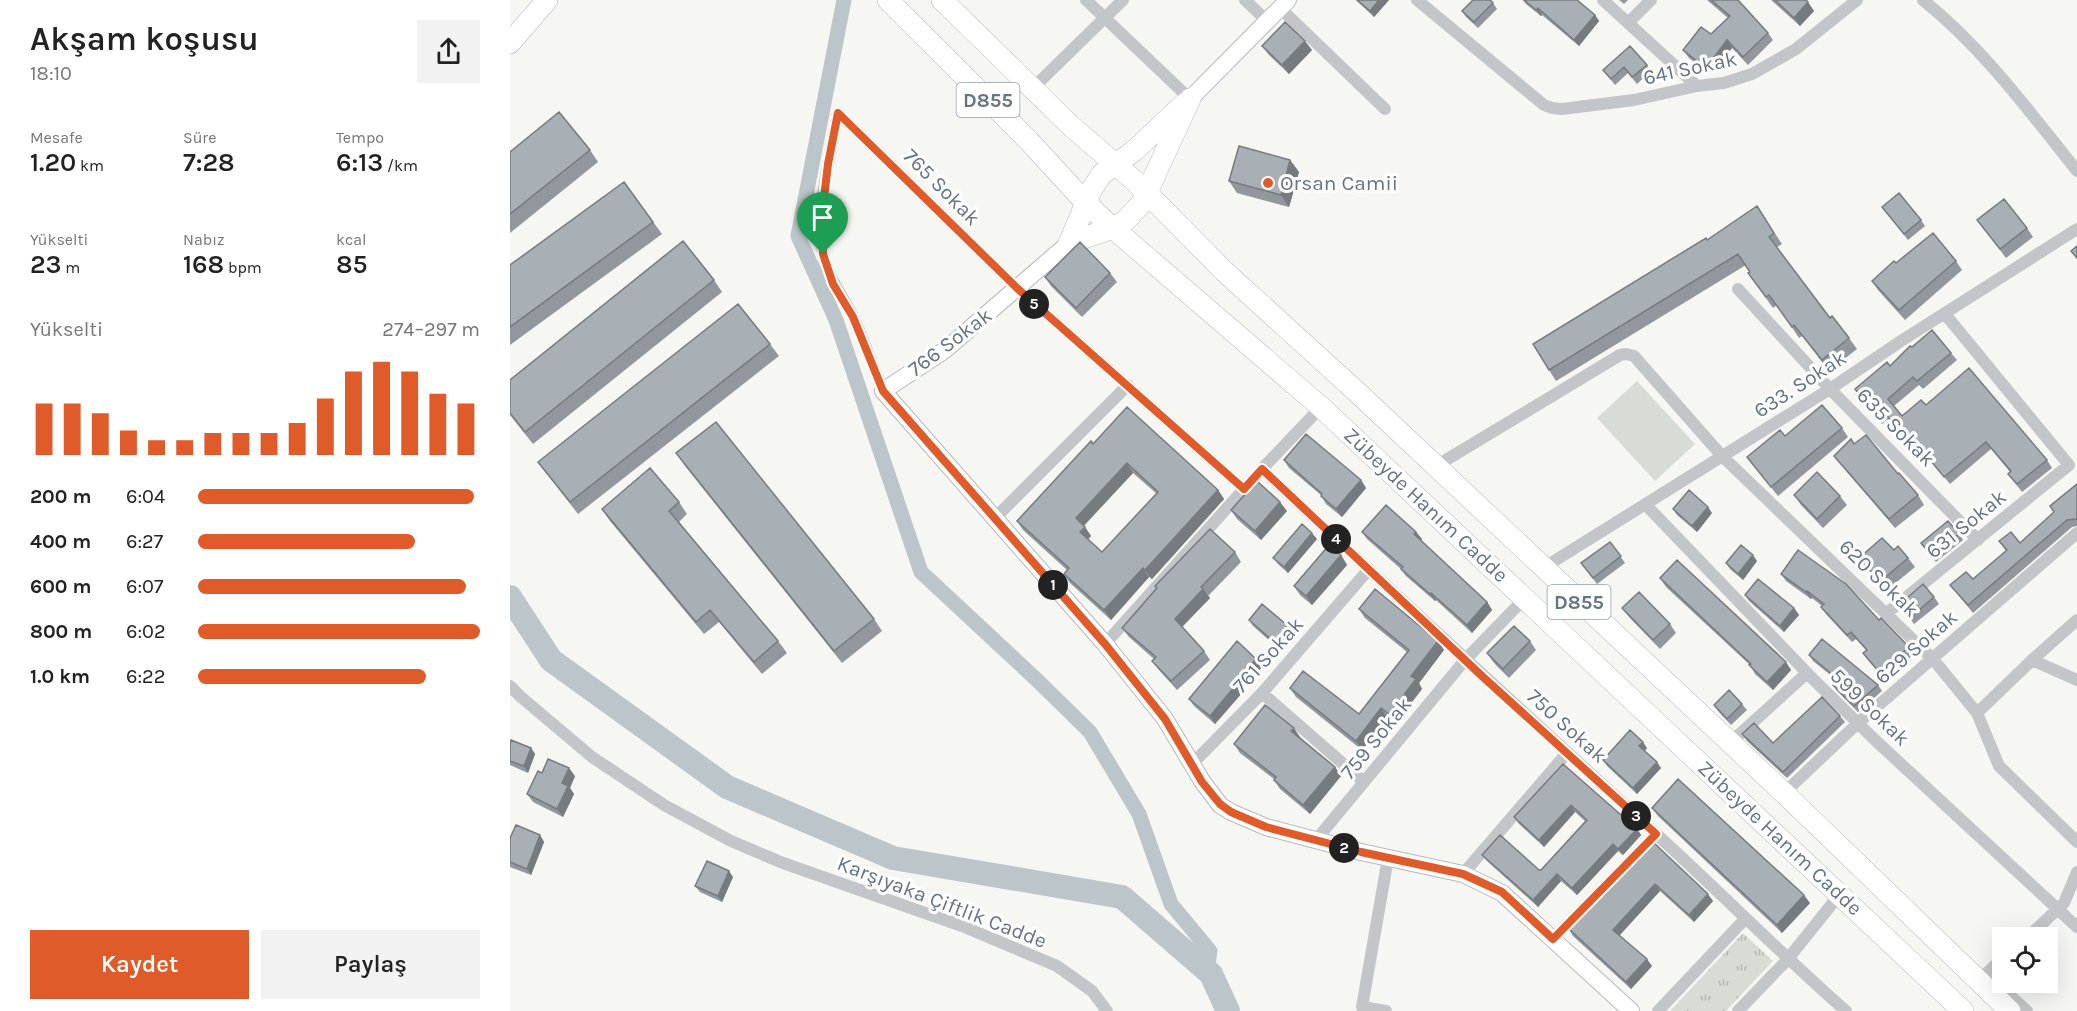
<!DOCTYPE html>
<html lang="tr">
<meta charset="utf-8">
<style>
body{margin:0;font-family:Karla,sans-serif;background:#f2f2f2;color:#222;height:100vh;display:flex;flex-direction:column;font-size:22px;white-space:nowrap}
*{box-sizing:border-box;margin:0}
p{font-size:20px;color:#767676}
.icon{flex:none;width:33px;height:33px;fill:none;stroke:currentColor;stroke-width:2;stroke-linecap:round;stroke-linejoin:round}
.map{position:relative;flex:1;overflow:hidden}
.panel{display:flex;flex-direction:column;background:#fff;width:510px}
.panel>*{flex:none}
.buttons{position:absolute;left:1482px;top:927px;display:grid;gap:12px}
.buttons a{display:grid;place-items:center;width:66px;height:66px;border-radius:0px;background:#fff;box-shadow:0 6px 24px #0002;font-size:30px}
.pin{position:absolute;display:grid;place-items:center;width:51px;height:51px;color:#fff;margin:-62px -26px;border-radius:50% 50% 50% 0;rotate:-45deg;box-shadow:0 0 6px #0007}
.pin .icon{rotate:45deg}
.km{position:absolute;width:30px;height:30px;margin:-15px;border-radius:50%;background:#222;color:#fff;font-size:16px;line-height:30px;text-align:center}
.round{display:grid;place-items:center;flex:none;width:63px;height:63px;border-radius:0px;background:#f2f2f2}
.summary{display:flex;align-items:center;justify-content:space-between;height:102px;padding:0 30px}
h1{font-size:33px;font-weight:600;line-height:45px}
.stats{display:grid;grid-template-columns:repeat(3,1fr);gap:9px;height:102px;padding:6px 30px}
.stats div{display:grid;align-content:center}
.stats b{font-size:26px;font-weight:600}
.stats small{font-size:16px;font-weight:400}
.stats p{font-size:16px}
.chart{height:168px;padding:12px 30px}
.chart p{display:flex;justify-content:space-between}
.chart svg{width:100%;height:108px;margin-top:6px;stroke:#df5b2a;stroke-width:6}
.action{display:flex;gap:12px;margin-top:auto;padding:12px 30px}
.action a{flex:1;height:69px;border-radius:0px;background:#df5b2a;color:#fff;font-size:24px;font-weight:600;line-height:69px;text-align:center}
.action a+a{background:#f2f2f2;color:#222}
ul{padding:0 30px;list-style:none;font-size:20px}
li{display:grid;grid-template-columns:96px 72px 1fr;align-items:center;height:45px}
li i{height:15px;border-radius:8px;background:#df5b2a}
main{display:flex;flex:1;min-height:0}
.map>svg:first-child{display:block}
.grass{fill:#d7ddd4}
.park{fill:url(#park-tufts)}
.lines{fill:none;stroke-linecap:round;stroke-linejoin:round}
.canal{stroke:#bbc5ca;stroke-width:15}
.river{stroke:#bbc5ca;stroke-width:24}
.secondary-casing{stroke:#b4b9bd;stroke-width:18}
.highway-casing{stroke:#b5b8bb;stroke-width:22}
.street{stroke:#c2c6c9;stroke-width:12}
.secondary{stroke:#fff;stroke-width:16}
.highway{stroke:#fff;stroke-width:21}
.wall{fill:#91979c;fill-rule:evenodd}
.shaded-wall{fill:#767b7f}
.building{fill:#a9b0b5;stroke:#767b7f;stroke-width:1.5;fill-rule:evenodd}
.route-casing{stroke:#fff;stroke-width:12}
.route{stroke:#df5b2a;stroke-width:8}
.poi-dot{fill:#df5b2a;stroke:#fff;stroke-width:2}
.labels{text-anchor:middle;stroke-width:6;stroke-linejoin:round;paint-order:stroke}
.shield{fill:#fff;stroke:#949ea8;stroke-width:1.5}
.shield-label{font-size:20px;font-weight:bold;fill:#667583}
.street-label{font-size:21px;fill:#667583;stroke:#fff}
.poi-label{font-size:21px;fill:#667583;stroke:#fff;text-anchor:start}
</style>
<main>
<section class="panel">
<div class="summary"><div><h1>Akşam koşusu</h1><p>18:10</p></div><a class="round"><svg class="icon" aria-label="share" viewBox="0 0 24 24"><path d="M12 15V3M7 8l5-5 5 5M5 13v7h14v-7"/></svg></a></div>
<div class="stats">
<div><p>Mesafe</p><b>1.20<small> km</small></b></div>
<div><p>Süre</p><b>7:28</b></div>
<div><p>Tempo</p><b>6:13<small> /km</small></b></div>
</div>
<div class="stats">
<div><p>Yükselti</p><b>23<small> m</small></b></div>
<div><p>Nabız</p><b>168<small> bpm</small></b></div>
<div><p>kcal</p><b>85</b></div>
</div>
<div class="chart"><p><span>Yükselti</span>274–297 m</p>
<svg viewBox="0 0 160 44" preserveAspectRatio="none"><path d="M5 44V23M15 44V23M25 44V27M35 44V34M45 44V38M55 44V38M65 44V35M75 44V35M85 44V35M95 44V31M105 44V21M115 44V10M125 44V6M135 44V10M145 44V19M155 44V23"/></svg>
</div>
<ul>
<li><b>200 m</b>6:04<i style="width:98%"></i></li>
<li><b>400 m</b>6:27<i style="width:77%"></i></li>
<li><b>600 m</b>6:07<i style="width:95%"></i></li>
<li><b>800 m</b>6:02<i style="width:100%"></i></li>
<li><b>1.0 km</b>6:22<i style="width:81%"></i></li>
</ul>
<div class="action"><a>Kaydet</a><a>Paylaş</a></div>
</section>
<div class="map">
<svg width="1567" height="1011" viewBox="0 0 1567 1011">
<defs>
<pattern id="park-tufts" width="24" height="20" patternUnits="userSpaceOnUse" patternTransform="scale(1.5)"><rect width="24" height="20" fill="#d7ddd4"/><path d="M3 7l-1-3M5 7V3M7 7l1-3M15 17l-1-3M17 17v-4M19 17l1-3" fill="none" stroke="#b2b8b1"/></pattern>
</defs>
<rect width="100%" height="100%" fill="#f6f6f3"/>
<path class="grass" d="M1127,381L1185,444L1145,481L1087,418Z"/>
<path class="park" d="M1233,933L1263,961L1216,1011H1160Z"/>
<g class="lines">
<path class="canal" d="M334,0L288,236L326,320L411,572L528,681L580,732L629,814L661,904L700,951L697,971"/>
<path class="river" d="M0,597L41,660L217,787L383,858L612,897L701,974L718,1011"/>
<defs>
<path id="secondary" d="M680,99L778,0
M559,243L435,350L373,391L595,644L655,719L692,781L710,805L721,812L756,827L851,852L953,874L992,893L1121,1011"/>
<path id="highway" d="M378,0L519,141L576,203L597,223L811,407L1453,1011
M432,0L560,125L627,183L715,272L848,393L1274,793L1500,1011
M0,43L37,0
M559,243L603,228L615,221L632,203L680,99
M559,243L582,189L592,174L624,151L674,104"/>
</defs>
<use href="#secondary" class="secondary-casing"/>
<use href="#highway" class="highway-casing"/>
<path class="street" d="M576,0L680,99
M735,0L757,21
M907,0L1034,105L1042,108L1052,109L1124,100L1187,86L1214,83L1242,74L1286,49L1347,0
M1093,0L1187,86
M1413,0C1473,48 1519,111 1567,171
M770,8L875,109
M1118,23L1141,0
M522,89L613,0
M328,113L508,289L734,489
M328,113C320,156 306,210 313,253C317,278 334,297 344,319C355,343 363,367 373,391
M1228,289L1320,389L1468,540
M926,466L1110,355L1116,354L1124,356L1212,456L1423,659L1467,713L1489,766L1567,842
M752,469C881,592 1013,711 1144,832C1209,891 1270,953 1336,1011
M1136,505L1302,678L1365,740L1567,927
M485,518L618,385
M1033,568L1320,389L1391,341L1567,229
M1377,613L1559,465L1435,314
M595,644L752,469L811,407
M1522,660L1567,680
M0,686L11,697L82,757L154,805L221,841L273,863L452,926L547,966L582,991L597,1011
M752,693L854,782
M1467,713L1522,660L1567,620
M1220,743L1297,673
M682,764L752,693L859,569
M1274,793L1348,723L1567,533
M806,840L955,660L1015,598
M953,874L1057,753
M1517,938L1554,903L1567,872
M1043,939L1146,834
M1492,959L1476,974L1517,1011
M876,1011L852,1007L878,858
M1148,1011L1235,919
M1228,1011L1277,960L1330,894"/>
<use href="#secondary" class="secondary"/>
<use href="#highway" class="highway"/>
</g>
<path class="wall" d="M846,0H879L864,17L849,3Z
M1013,0H1067L1085,15L1089,21L1069,46L1032,15L1031,16L1016,4Z
M1109,0H1118L1114,4Z
M1197,0H1228L1258,33L1263,40L1238,65L1222,48L1210,64L1197,72L1179,58L1173,50L1201,34L1218,18Z
M1261,0H1296L1304,11L1290,26Z
M983,3L987,9L968,28L956,17L952,11Z
M752,46L802,50L779,74L759,55Z
M1137,65L1141,71L1127,84L1118,73L1105,85L1093,70Z
M80,150L88,162L0,233V152Z
M780,160L789,172L779,207L727,193L719,181Z
M114,182L152,234L0,345V265Z
M1247,206L1272,244L1267,247L1320,318L1339,338L1347,349L1319,371L1292,336L1289,338L1267,305L1263,308L1238,273L1240,272L1236,265L1046,381L1039,370L1197,240Z
M1372,207L1411,220L1415,226L1398,240Z
M1467,220L1517,228L1523,237L1496,258Z
M1446,261L1452,270L1395,320L1368,290L1362,281L1386,263Z
M600,273L607,282L572,317L541,286L535,277Z
M204,280L212,292L23,444L0,415V380Z
M260,344L269,356L68,514L28,462Z
M1402,347L1441,353L1447,360L1413,389L1409,385L1384,406L1392,416L1416,405L1537,460L1542,468L1512,492L1498,474L1500,472L1481,449L1440,484L1414,453L1410,456L1378,419L1372,424L1345,389L1380,366Z
M1332,428L1338,437L1268,496L1237,457L1275,436Z
M583,444L708,490L714,499L642,579L639,577L601,620L560,583L554,574L557,570L513,530L507,521ZM623,473L647,494L592,552L578,539L581,536L574,526Z
M1344,444L1388,474L1408,495L1414,505L1385,528L1331,465L1324,456Z
M166,453L364,619L372,631L332,663L175,466Z
M774,460L851,480L856,488L832,517L816,504L811,495L779,468Z
M1567,484V526L1562,527L1463,613L1440,585L1463,579L1496,551L1489,541L1510,543L1544,512L1540,506Z
M1284,495L1330,496L1337,505L1313,528L1291,505Z
M169,502L177,514L169,522L268,641L277,653L252,674L209,622L194,634L100,521L92,509Z
M1163,509L1202,513L1187,532L1167,515Z
M721,510L777,511L751,540L727,519Z
M852,532H906L912,539L911,540L977,602L982,610L962,633L926,600L925,601L896,576L891,569L857,539Z
M1449,534L1453,540L1426,562L1411,543Z
M807,539L778,573L768,564L763,558Z
M1100,542L1115,563L1087,584L1071,563Z
M725,552L731,562L698,596L700,598L672,627L694,651L700,660L667,690L649,670L642,661L644,659L619,637L612,628L646,588L645,586Z
M831,555L837,565L802,605L790,595L784,586Z
M1349,558H1398L1405,567L1376,591Z
M1247,561L1233,580L1220,569L1216,563Z
M1271,574L1369,620L1399,647L1404,654L1375,680L1358,660L1353,653L1356,650L1346,639L1342,642L1316,614L1311,607L1312,606L1302,598L1301,599L1276,581Z
M1150,578L1281,670L1263,690L1245,674L1240,665L1156,587Z
M1235,595L1284,608L1289,615L1274,632L1239,601Z
M1424,597L1429,604L1404,624L1389,605Z
M1112,608L1160,624L1166,633L1150,649L1119,617Z
M849,609L928,641L934,650L909,683L912,689L885,724L877,718L852,750L786,697L780,688L849,714L897,652L855,618Z
M739,620L782,632L768,648L743,626Z
M1020,641L1026,650L999,678L984,663L977,653Z
M1299,655L1368,685L1372,691L1348,712L1328,692L1323,685L1328,681L1303,661Z
M746,659L752,667L731,691L732,693L705,724L684,706L679,699Z
M1232,704L1237,710L1221,725L1208,711L1204,705Z
M1330,716L1335,722L1277,778L1237,741L1232,734L1263,743Z
M790,737L825,767L831,776L800,814L770,789L764,780V779L730,753L724,744Z
M0,743L21,748L25,754L18,773L0,765Z
M1137,748L1135,751L1151,768L1127,794L1097,766L1093,760Z
M1053,764L1127,829L1131,835L1113,855L1108,851L1067,895L1051,881L1028,907L977,861L972,855L1031,870L1075,821L1065,812L1034,847L1009,824L1004,817Z
M32,773L65,776L60,788L64,794L53,817L23,802L17,794Z
M1142,808L1300,903L1272,933L1148,816Z
M30,835L34,842L21,875L0,867V838Z
M1143,842L1203,901L1184,922L1150,891L1109,936L1142,966L1121,989L1063,936L1059,929Z
M223,877L212,902L190,892L185,886Z"/>
<path class="shaded-wall" d="M869,0H879L864,17L860,11Z
M1298,2L1304,11L1290,26L1284,18Z
M1028,8L1032,15L1031,16L1026,10Z
M1085,15L1089,21L1069,46L1064,40Z
M1217,40L1222,48L1210,64L1205,56Z
M795,41L802,50L779,74L772,65Z
M780,160L789,172L779,207L771,195Z
M617,463L623,473L572,527L566,518Z
M851,480L856,488L832,517L826,509Z
M708,490L714,499L642,579L635,570Z
M770,502L777,511L751,540L745,531Z
M1198,507L1202,513L1187,532L1182,526Z
M575,527L581,536L576,541L570,532Z
M906,532L912,539L910,542L904,534Z
M802,533L807,539L778,573L774,567Z
M831,555L837,565L802,605L796,596Z
M1243,555L1247,561L1233,580L1228,574Z
M633,568L639,577L601,620L594,610Z
M693,589L700,598L671,628L665,619Z
M1297,591L1302,598L1301,599L1296,592Z
M921,593L926,600L925,601L920,594Z
M977,602L982,610L962,633L957,625Z
M1284,608L1289,615L1274,632L1270,626Z
M778,626L782,632L768,648L764,642Z
M928,641L934,650L909,683L912,689L885,724L879,714L901,676Z
M746,659L752,667L731,691L732,693L705,724L700,716L725,683Z
M1276,662L1281,670L1263,690L1257,682Z
M871,708L877,718L852,750L846,741Z
M784,728L790,737L788,740L781,731Z
M1133,742L1137,748L1134,752L1129,746Z
M21,748L25,754L18,773L14,766Z
M1147,762L1151,768L1127,794L1123,788Z
M825,767L831,776L800,814L793,805Z
M59,768L65,776L60,788L64,794L53,817L47,809L52,783Z
M1061,805L1065,812L1034,847L1029,840Z
M1127,829L1131,835L1113,855L1108,849Z
M30,835L34,842L21,875L17,869Z
M1103,844L1108,851L1067,895L1062,888Z
M219,871L223,877L212,902L208,896Z
M1047,874L1051,881L1028,907L1023,900Z
M1145,884L1150,891L1108,937L1103,930Z
M1198,894L1203,901L1184,922L1179,915Z
M1294,895L1300,903L1272,933L1267,925Z
M1137,959L1142,966L1121,989L1116,982Z"/>
<path class="building" d="M847,0H869L860,11Z
M963,0H980L983,3L964,22L952,11Z
M1014,0H1067L1085,15L1064,40L1028,8L1026,10Z
M1201,0H1228L1258,33L1233,57L1217,40L1205,56L1192,65L1173,50L1191,27L1201,34L1220,16Z
M1265,0H1296L1298,2L1284,18Z
M775,22L795,41L772,65L752,46Z
M1120,46L1137,65L1122,77L1114,67L1101,79L1093,70Z
M49,112L80,150L0,214V152Z
M729,146L780,160L771,195L719,181Z
M114,182L143,222L0,327V265Z
M1389,193L1411,220L1394,234L1372,207Z
M1494,199L1517,228L1490,249L1467,220Z
M1247,206L1264,233L1259,237L1320,318L1322,316L1339,338L1312,360L1284,325L1282,327L1259,295L1256,297L1238,273L1240,272L1228,254L1039,370L1023,344L1196,238L1197,240Z
M1423,233L1446,261L1389,310L1362,281L1384,261L1386,263Z
M173,241L204,280L15,432L0,413V380Z
M570,242L600,273L566,308L535,277Z
M1567,246V258L1561,251Z
M228,304L260,344L60,502L28,462Z
M1422,330L1441,353L1407,381L1403,377L1378,399L1392,416L1411,400L1416,405L1459,368L1537,460L1507,484L1498,474L1501,471L1476,442L1434,477L1408,445L1405,448L1373,411L1367,416L1345,389L1377,362L1380,366L1400,346L1402,347Z
M1312,405L1332,428L1261,487L1237,457L1270,430L1275,436Z
M617,407L708,490L635,570L633,568L594,610L554,574L559,568L507,521L581,441L583,444ZM617,463L648,492L592,552L570,532L575,527L566,518Z
M206,422L364,619L324,651L166,453Z
M796,434L851,480L826,509L811,496L812,494L774,460Z
M1356,435L1388,474L1389,473L1408,495L1379,519L1324,456L1341,439L1344,444Z
M140,468L169,502L159,511L268,641L244,662L200,610L186,622L92,509Z
M1307,472L1330,496L1307,519L1284,495Z
M747,481L770,502L745,531L721,510Z
M1567,484V517L1566,519L1557,520L1458,605L1440,585L1456,572L1463,579L1497,550L1489,541L1501,532L1510,543L1544,512L1540,506Z
M1179,490L1198,507L1182,526L1163,509Z
M876,505L906,532L904,534L977,602L957,625L921,593L920,594L891,569L893,567L852,532Z
M1438,521L1449,534L1422,556L1411,543Z
M792,524L802,533L774,567L763,558Z
M700,529L725,552L691,587L693,589L665,619L694,651L661,681L642,661L646,657L612,628L647,588L645,586Z
M1372,538L1384,550L1388,546L1398,558L1370,582L1349,558Z
M1100,542L1111,556L1083,578L1071,563Z
M819,545L831,555L796,596L784,586Z
M1231,545L1243,555L1228,574L1216,563Z
M1288,550L1336,584L1369,620L1371,618L1399,647L1370,673L1353,653L1357,650L1341,632L1337,635L1311,607L1314,604L1297,591L1296,592L1271,574Z
M1167,560L1276,662L1257,682L1239,665L1241,664L1150,578Z
M1248,579L1284,608L1270,626L1235,595Z
M1413,584L1424,597L1400,618L1389,605Z
M865,589L928,641L901,676L906,679L879,714L871,708L846,741L780,688L793,671L849,714L899,650L849,609Z
M1129,592L1160,624L1143,640L1112,608Z
M752,604L778,626L764,642L739,620Z
M1004,626L1020,641L993,669L977,653Z
M1312,639L1368,685L1344,706L1323,685L1329,680L1299,655Z
M727,641L746,659L725,683L726,685L700,716L679,699Z
M1219,690L1232,704L1217,719L1204,705Z
M1312,697L1330,716L1273,772L1232,734L1244,723L1263,743Z
M755,705L784,728L781,731L825,767L793,805L764,780L766,777L724,744Z
M1120,730L1133,742L1129,746L1147,762L1123,788L1093,760Z
M1,740L21,748L14,766L0,761V743Z
M38,759L59,768L52,783L58,786L47,809L17,794L28,771L32,773Z
M1053,764L1127,829L1108,849L1103,844L1062,888L1047,874L1023,900L972,855L990,835L1029,870H1031L1077,820L1061,805L1029,840L1004,817Z
M1168,779L1294,895L1267,925L1142,808Z
M6,825L30,835L17,869L0,862V838Z
M1143,842L1198,894L1179,915L1145,884L1103,930L1137,959L1116,982L1059,929Z
M197,861L219,871L208,896L185,886Z"/>
<g class="lines">
<defs>
<path id="route" d="M328,113L508,289L734,489L752,469L973,677L1146,834L1043,939L992,892L953,874L851,852L756,827L721,812L710,804L692,782L655,719L595,644L373,391L343,317L323,284L313,254L312,215L318,164Z"/>
</defs>
<use href="#route" class="route-casing"/>
<use href="#route" class="route"/>
</g>
<circle class="poi-dot" cx="758" cy="183" r="6"/>
<g class="labels">
<g class="shield">
<rect x="446.5" y="83" width="63" height="34" rx="4.5"/>
<rect x="1037.5" y="585" width="63" height="34" rx="4.5"/>
</g>
<g class="shield-label">
<text x="478" y="107">D855</text>
<text x="1069" y="609">D855</text>
</g>
<g class="street-label">
<text transform="translate(1180 68) rotate(-12)" y="7">641 Sokak</text>
<text transform="translate(432 187) rotate(45)" y="7">765 Sokak</text>
<text transform="translate(440 342) rotate(-37)" y="7">766 Sokak</text>
<text transform="translate(1290 384) rotate(-33)" y="7">633. Sokak</text>
<text transform="translate(1386 427) rotate(45)" y="7">635 Sokak</text>
<text transform="translate(916 505) rotate(43)" y="7">Zübeyde Hanım Cadde</text>
<text transform="translate(1456 524) rotate(-39)" y="7">631 Sokak</text>
<text transform="translate(1369 578) rotate(44)" y="7">620 Sokak</text>
<text transform="translate(1406 647) rotate(-41)" y="7">629 Sokak</text>
<text transform="translate(758 655) rotate(-48)" y="7">761 Sokak</text>
<text transform="translate(1360 707) rotate(44)" y="7">599 Sokak</text>
<text transform="translate(1057 726) rotate(42)" y="7">750 Sokak</text>
<text transform="translate(866 738) rotate(-51)" y="7">759 Sokak</text>
<text transform="translate(1270 838) rotate(43)" y="7">Zübeyde Hanım Cadde</text>
<text transform="translate(432 902) rotate(21)" y="7">Karşıyaka Çiftlik Cadde</text>
</g>
<g class="poi-label">
<text x="770" y="190">Orsan Camii</text>
</g>
</g>
</svg>
<div class="buttons">
<a><svg class="icon" aria-label="locate" viewBox="0 0 24 24"><circle cx="12" cy="12" r="6"/><path d="M12 2v4M12 18v4M2 12h4M18 12h4"/></svg></a>
</div>
<div class="pin" style="left:313px;top:254px;background:#1e9e55"><svg class="icon" aria-label="arrive" viewBox="0 0 24 24"><path d="M6 21V4h12l-3 4 3 4H6"/></svg></div>
<b class="km" style="left:543px;top:585px">1</b>
<b class="km" style="left:834px;top:848px">2</b>
<b class="km" style="left:1126px;top:816px">3</b>
<b class="km" style="left:826px;top:539px">4</b>
<b class="km" style="left:524px;top:304px">5</b>
</div>
</main>
